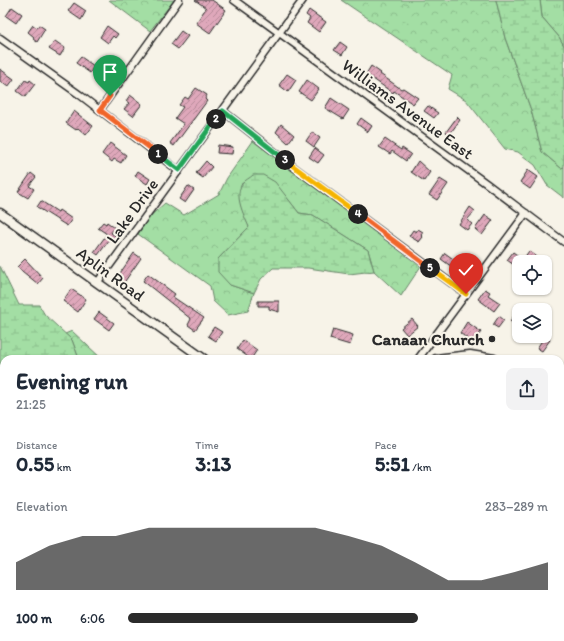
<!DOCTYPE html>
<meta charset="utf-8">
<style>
body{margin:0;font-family:Itim,sans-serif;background:#f2f2f3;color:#1f2937;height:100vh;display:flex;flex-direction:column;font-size:15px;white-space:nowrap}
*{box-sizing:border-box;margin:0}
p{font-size:13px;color:#747a83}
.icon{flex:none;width:22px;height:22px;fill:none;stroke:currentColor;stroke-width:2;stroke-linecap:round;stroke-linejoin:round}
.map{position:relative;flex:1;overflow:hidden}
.sheet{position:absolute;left:0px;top:355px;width:564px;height:286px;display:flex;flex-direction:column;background:#fff;border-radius:12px 12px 0 0;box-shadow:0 1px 3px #0004}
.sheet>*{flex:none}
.tools{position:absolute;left:512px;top:255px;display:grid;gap:8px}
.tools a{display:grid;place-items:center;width:40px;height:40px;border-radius:8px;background:#fff;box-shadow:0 1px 3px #0004;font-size:20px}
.pin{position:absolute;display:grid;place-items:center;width:34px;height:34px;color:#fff;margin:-41px -17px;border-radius:50% 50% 50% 0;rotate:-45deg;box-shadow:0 0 4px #0007}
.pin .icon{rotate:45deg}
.km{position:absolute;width:20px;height:20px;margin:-10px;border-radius:50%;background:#222;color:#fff;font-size:11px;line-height:20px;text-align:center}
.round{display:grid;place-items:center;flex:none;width:42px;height:42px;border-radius:8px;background:#f2f2f3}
.headline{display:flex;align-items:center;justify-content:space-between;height:68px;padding:0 16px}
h1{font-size:22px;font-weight:700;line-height:30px}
.figures{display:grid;grid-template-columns:repeat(3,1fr);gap:6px;height:68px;padding:4px 16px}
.figures div{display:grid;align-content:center}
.figures b{font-size:20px;font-weight:700}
.figures small{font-size:11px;font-weight:400}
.figures p{font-size:11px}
.chart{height:112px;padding:8px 16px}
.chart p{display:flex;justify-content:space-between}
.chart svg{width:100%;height:72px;margin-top:4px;fill:#2b2b2b;opacity:.7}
ul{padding:0 16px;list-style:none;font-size:13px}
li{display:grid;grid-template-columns:64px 48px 1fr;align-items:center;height:30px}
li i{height:10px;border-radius:5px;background:#2b2b2b}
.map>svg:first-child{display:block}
.grass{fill:url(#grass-tufts);stroke:#678468}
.forest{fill:url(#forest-crowns);stroke:#678468}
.wetland{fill:url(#wetland-marsh);stroke:#678468}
.building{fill:url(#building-hatch);stroke:#2b2b2b}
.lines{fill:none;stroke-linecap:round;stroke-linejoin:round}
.minor-casing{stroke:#2b2b2b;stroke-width:9}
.tertiary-casing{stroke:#2b2b2b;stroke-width:11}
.minor{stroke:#f7f3e8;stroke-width:6}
.tertiary{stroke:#f7f3e8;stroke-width:8}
.split-1-casing{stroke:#fff;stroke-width:8}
.split-2-casing{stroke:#fff;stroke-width:8}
.split-3-casing{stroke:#fff;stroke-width:8}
.split-4-casing{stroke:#fff;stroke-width:8}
.split-5-casing{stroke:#fff;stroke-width:8}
.split-6-casing{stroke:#fff;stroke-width:8}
.split-1{stroke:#f0652b;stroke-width:5}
.split-2{stroke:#22a559;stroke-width:5}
.split-3{stroke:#22a559;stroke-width:5}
.split-4{stroke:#f5b400;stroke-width:5}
.split-5{stroke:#f0652b;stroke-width:5}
.split-6{stroke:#f5b400;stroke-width:5}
.poi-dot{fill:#2b2b2b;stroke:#f7f3e8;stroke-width:1.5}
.labels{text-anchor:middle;stroke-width:4;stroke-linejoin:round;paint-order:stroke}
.street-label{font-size:17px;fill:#2b2b2b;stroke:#f7f3e8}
.poi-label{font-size:17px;font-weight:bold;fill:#2b2b2b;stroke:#f7f3e8;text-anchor:end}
</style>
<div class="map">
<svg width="564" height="641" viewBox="0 0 564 641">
<defs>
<pattern id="grass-tufts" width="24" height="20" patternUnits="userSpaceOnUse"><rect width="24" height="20" fill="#a3dea4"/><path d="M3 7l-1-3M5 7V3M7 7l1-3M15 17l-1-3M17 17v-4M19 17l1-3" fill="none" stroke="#8cbf8d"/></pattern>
<pattern id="forest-crowns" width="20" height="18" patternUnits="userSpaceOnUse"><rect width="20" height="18" fill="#a3dea4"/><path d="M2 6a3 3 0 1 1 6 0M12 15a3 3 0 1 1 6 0" fill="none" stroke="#8cbf8d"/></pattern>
<pattern id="wetland-marsh" width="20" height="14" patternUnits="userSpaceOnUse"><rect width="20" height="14" fill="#a3dea4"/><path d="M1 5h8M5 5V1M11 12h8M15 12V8" fill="none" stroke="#8cbf8d"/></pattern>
<pattern id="building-hatch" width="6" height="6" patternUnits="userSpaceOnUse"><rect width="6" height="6" fill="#dfa8bb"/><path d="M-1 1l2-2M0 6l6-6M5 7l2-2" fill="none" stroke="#b58998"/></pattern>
</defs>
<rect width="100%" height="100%" fill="#f7f3e8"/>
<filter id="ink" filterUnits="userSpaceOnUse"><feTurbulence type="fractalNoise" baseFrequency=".025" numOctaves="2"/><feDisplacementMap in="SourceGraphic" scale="8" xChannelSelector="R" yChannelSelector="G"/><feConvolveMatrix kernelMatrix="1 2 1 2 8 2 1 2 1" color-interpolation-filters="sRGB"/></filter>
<g filter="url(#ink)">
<path class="grass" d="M540,0H564V46L559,37L542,17Z"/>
<path class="forest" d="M109,0H174L150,31Z
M341,0H496L505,38L531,110L542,152L561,168L564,167V198L547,185L535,165L518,152L505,149L466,100L448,89L452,75Z
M253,141L421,266L401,296L374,271L368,250L313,215L299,213L288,199L242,183C236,199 243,212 249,227L218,259L230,285L254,293L248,311L228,315L213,301L210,286L138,234L148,218L165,203L184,215L219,194L227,178Z
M72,331L102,359H79L72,340L65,334Z
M560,408L564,410V474L560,473Z
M0,490L4,493V521H0Z
M4,559V637H197L202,641H0V560Z
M564,560V613L560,611V567Z"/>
<path class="wetland" d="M496,0H540L542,17L559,37L564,46V167L561,168L542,152L531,110L505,38Z
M253,175H263L275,182L299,213L313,215L368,250L374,271L349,274L308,268H273L261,279L254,293L230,285L218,272V259L249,227C244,215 233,195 243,183C245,180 250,178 253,175Z
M0,266L19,305H39L45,315L72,340L79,359H4V438L0,435Z
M560,473L564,474V560L560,567Z
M0,521H4V559L0,560Z
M560,611L564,613V641H292L287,637H560Z"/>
<path class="building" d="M195,0H212L226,10L210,33L196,23L206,8Z
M74,3L86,11L81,20L68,11Z
M12,7L22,14L16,23L6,16Z
M309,10L326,22L319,32L307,23L310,18L306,15Z
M33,25L37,28L39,25L45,29L37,42L33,39L34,37L28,32Z
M107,26L118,34L115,38L113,36L108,43L100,37Z
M181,31L188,36L178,49L171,44Z
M55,41L65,48L60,56L49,49Z
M340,42L347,47L342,55L334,50Z
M81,57L94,66L90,73L76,63Z
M371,66L381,73L380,74L401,89L403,88L418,98L413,104L394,91L393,93L366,74Z
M0,69L14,79L8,87L0,81Z
M287,74L296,80L288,92L279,85Z
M25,80L29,82L30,80L35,84L25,97L17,91Z
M307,80L319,89L311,100L299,92Z
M196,88L207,95L205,99L207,101L174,146L170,143L184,124L175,118L183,107L179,105L185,97L188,99Z
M130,95L142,104L133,116L124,109L129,103L126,101Z
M331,98L349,110L343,119L325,108Z
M428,106L438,113L434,118L424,111Z
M74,111L93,126L86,135L78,128L76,130L66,123Z
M457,117L460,120L449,135L446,132Z
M361,118L372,126L368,132L357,124Z
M281,124L294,135L288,143L276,132Z
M312,132L320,138L314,147L306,141Z
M385,139L401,150L402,148L411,154L406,161L392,151L390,154L379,147Z
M110,143L126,155L121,163L114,159L112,162L102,154Z
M218,145L233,147L232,154L217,153Z
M315,148L324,155L318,163L309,157Z
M206,161L212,167L203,178L196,173Z
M418,161L430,172L424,181L411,172Z
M528,170L538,177L530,189L520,182Z
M138,171L150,179L147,184L135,176Z
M31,173L36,177L29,186L34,189L28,198L18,192Z
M440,179L448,184L437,200L429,195Z
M188,186L194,190L185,203L179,199Z
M41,201L58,212L59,210L72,219L67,226L37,207Z
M470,207L475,211L467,220L472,224L467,230L459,224Z
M485,215L493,220L482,235L475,229Z
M103,222L106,224L107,222L115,228L111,233L117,237L113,242L110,239L98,255L94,252L107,234L98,228Z
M418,229L423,232L421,235L423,237L419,242L409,236L413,230L416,232Z
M529,251L536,256L531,262L524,258Z
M513,252L520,257L514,265L507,260Z
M134,253L141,258L123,284L116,279Z
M445,253L456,261L452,267L441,259Z
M25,259L43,278L38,284L17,267Z
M148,274L175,294L173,297L204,318L195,330L188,325L191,319L143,281Z
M71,289L86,299L78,312L63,301Z
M485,289L490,292L488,295L500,303L494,311L478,299Z
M258,301H279V312L269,309V306H258Z
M99,312L114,323L109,330L94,319Z
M499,316L504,320L498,328L493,325Z
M514,316L519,320V327L510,321Z
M412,319L418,326L407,335L401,328Z
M467,322L481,332L473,343L460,333Z
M214,327L222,332L216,341L208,336Z
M333,329L353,335L350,345L330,339Z
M545,336L550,340L542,351L537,348Z
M243,340L257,350L251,359L237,349Z"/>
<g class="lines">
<defs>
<path id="minor" d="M234,0L487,184L564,242
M0,38L80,95L179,171
M100,110L179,0
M223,111L295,168L466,294
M97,283L303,0
M418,359L526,213"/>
<path id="tertiary" d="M0,213L204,359
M436,359L470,355L494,359
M560,403L564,406"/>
</defs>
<use href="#minor" class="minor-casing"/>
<use href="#tertiary" class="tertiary-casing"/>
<use href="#minor" class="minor"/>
<use href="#tertiary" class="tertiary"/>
</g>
</g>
<g class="lines" filter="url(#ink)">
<defs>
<path id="split-1" d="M110,96L100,110L158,154"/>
<path id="split-2" d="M158,154L179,170L216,119"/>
<path id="split-3" d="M216,119L223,111L285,160"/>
<path id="split-4" d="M285,160L358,214"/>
<path id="split-5" d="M358,214L430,268"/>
<path id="split-6" d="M430,268L466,294"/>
</defs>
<use href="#split-1" class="split-1-casing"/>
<use href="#split-2" class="split-2-casing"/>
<use href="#split-3" class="split-3-casing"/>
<use href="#split-4" class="split-4-casing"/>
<use href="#split-5" class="split-5-casing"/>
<use href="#split-6" class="split-6-casing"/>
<use href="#split-1" class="split-1"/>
<use href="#split-2" class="split-2"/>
<use href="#split-3" class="split-3"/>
<use href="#split-4" class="split-4"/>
<use href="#split-5" class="split-5"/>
<use href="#split-6" class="split-6"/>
</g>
<circle class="poi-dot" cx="492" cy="339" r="4"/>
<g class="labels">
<g class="street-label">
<text transform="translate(408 109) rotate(36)" y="6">Williams Avenue East</text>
<text transform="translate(132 211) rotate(-54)" y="6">Lake Drive</text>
<text transform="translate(111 274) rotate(36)" y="6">Aplin Road</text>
</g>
<g class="poi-label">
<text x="484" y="345">Canaan Church</text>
</g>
</g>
</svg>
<div class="tools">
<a><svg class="icon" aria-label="locate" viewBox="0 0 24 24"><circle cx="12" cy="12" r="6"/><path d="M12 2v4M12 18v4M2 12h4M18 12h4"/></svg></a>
<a><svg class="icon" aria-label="layers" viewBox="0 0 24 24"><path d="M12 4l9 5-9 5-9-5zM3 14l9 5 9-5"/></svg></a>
</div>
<div class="pin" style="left:110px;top:96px;background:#1e9e55"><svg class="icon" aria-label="arrive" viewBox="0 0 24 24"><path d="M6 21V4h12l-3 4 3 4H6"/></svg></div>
<div class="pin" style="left:466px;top:294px;background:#d93025"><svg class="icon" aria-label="check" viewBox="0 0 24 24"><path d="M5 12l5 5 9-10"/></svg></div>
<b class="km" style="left:158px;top:154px">1</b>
<b class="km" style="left:216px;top:119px">2</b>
<b class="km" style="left:285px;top:160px">3</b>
<b class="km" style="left:358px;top:214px">4</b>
<b class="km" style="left:430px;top:268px">5</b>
<section class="sheet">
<div class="headline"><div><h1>Evening run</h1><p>21:25</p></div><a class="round"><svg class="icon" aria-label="share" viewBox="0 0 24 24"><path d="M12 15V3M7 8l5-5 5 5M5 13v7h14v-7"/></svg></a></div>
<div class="figures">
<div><p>Distance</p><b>0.55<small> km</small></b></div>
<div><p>Time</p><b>3:13</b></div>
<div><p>Pace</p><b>5:51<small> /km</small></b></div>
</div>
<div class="chart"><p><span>Elevation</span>283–289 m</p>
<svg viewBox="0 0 160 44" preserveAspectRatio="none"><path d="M0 44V27L10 17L20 11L30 11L40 6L50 6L60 6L70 6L80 6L90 6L100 11L110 17L120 27L130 38L140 38L150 33L160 27V44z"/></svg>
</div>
<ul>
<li><b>100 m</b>6:06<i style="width:69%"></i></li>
</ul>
</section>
</div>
